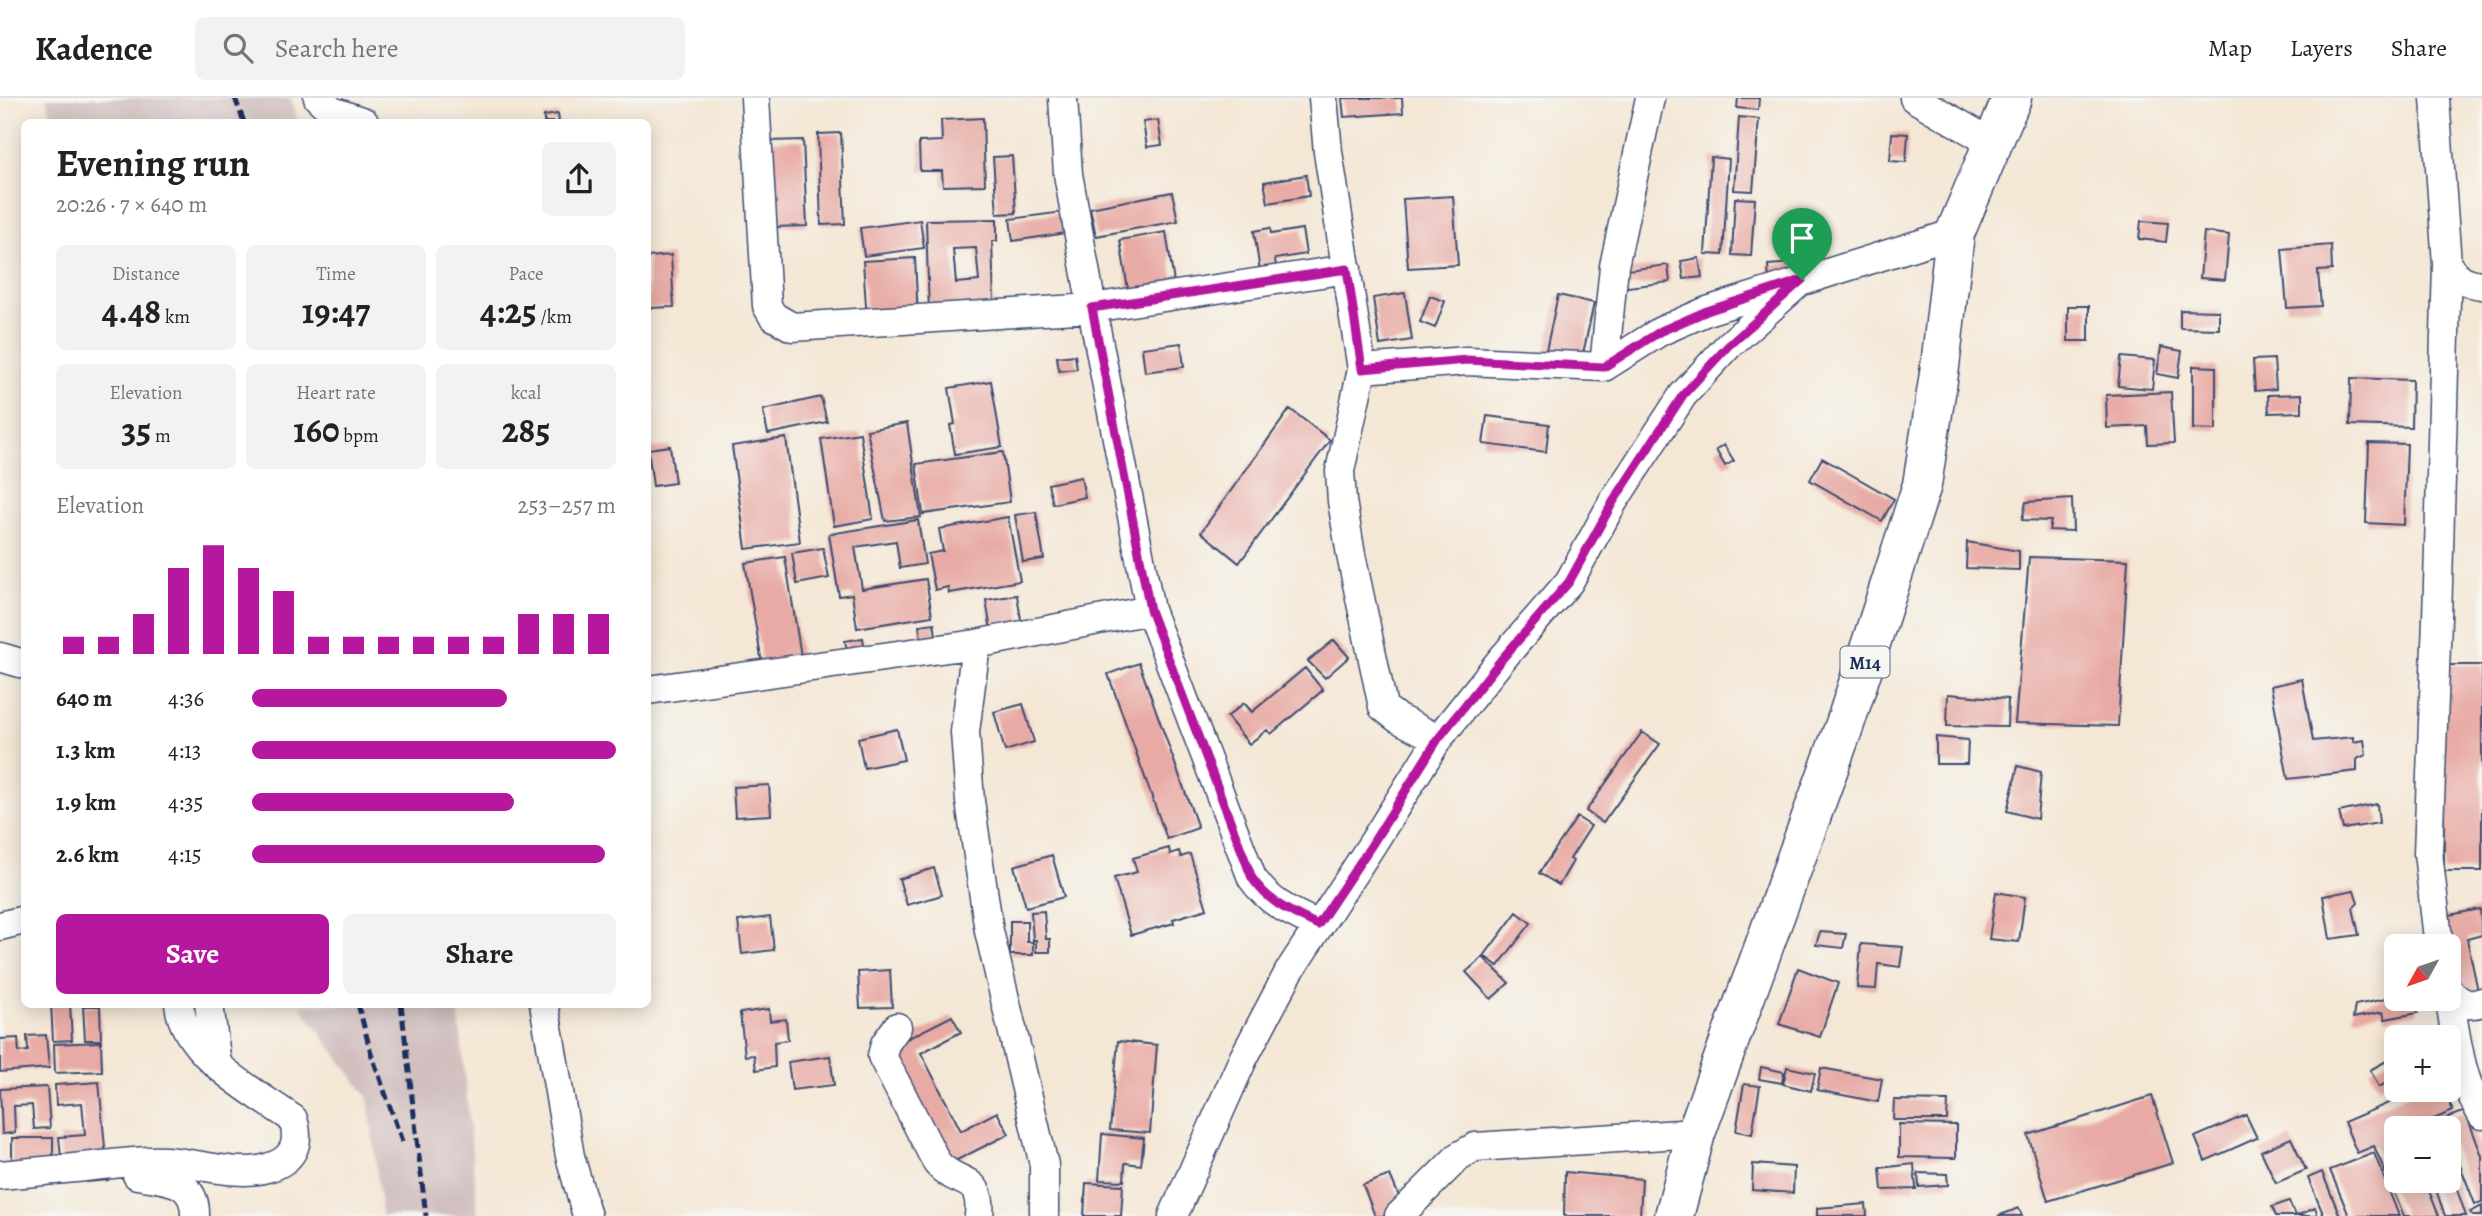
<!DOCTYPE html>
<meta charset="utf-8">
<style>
body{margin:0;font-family:Alegreya,serif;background:#f2f2f2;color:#222;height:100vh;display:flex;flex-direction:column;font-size:26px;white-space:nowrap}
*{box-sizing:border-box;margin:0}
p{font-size:23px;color:#767676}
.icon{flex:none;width:38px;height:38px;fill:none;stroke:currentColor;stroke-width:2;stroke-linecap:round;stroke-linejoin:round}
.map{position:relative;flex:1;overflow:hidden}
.details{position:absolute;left:21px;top:21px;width:630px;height:889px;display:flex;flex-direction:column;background:#fff;border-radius:10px;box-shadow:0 4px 18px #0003}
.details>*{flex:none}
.needle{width:46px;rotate:230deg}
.buttons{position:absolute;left:2384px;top:836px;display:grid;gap:14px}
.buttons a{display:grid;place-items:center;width:77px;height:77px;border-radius:10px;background:#fff;box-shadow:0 4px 18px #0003;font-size:35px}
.pin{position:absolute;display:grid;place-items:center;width:60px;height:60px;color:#fff;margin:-72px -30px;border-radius:50% 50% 50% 0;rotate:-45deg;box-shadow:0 0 7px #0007}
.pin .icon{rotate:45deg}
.round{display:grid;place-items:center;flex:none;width:74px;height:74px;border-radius:10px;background:#f2f2f2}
.summary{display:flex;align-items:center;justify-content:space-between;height:119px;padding:0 35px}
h1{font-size:38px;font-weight:700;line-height:52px}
.metrics{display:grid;grid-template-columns:repeat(3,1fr);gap:10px;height:119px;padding:7px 35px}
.metrics div{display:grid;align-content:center;border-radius:10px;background:#f2f2f2;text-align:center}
.metrics b{font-size:35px;font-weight:700}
.metrics small{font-size:19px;font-weight:400}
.metrics p{font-size:19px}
.chart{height:196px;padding:14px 35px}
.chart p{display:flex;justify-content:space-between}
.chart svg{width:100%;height:126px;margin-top:7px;stroke:#b5179e;stroke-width:6}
.primary-button{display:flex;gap:14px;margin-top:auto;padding:14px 35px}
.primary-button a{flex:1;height:80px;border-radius:10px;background:#b5179e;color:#fff;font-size:28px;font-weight:700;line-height:80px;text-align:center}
.primary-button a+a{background:#f2f2f2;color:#222}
ul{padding:0 35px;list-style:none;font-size:23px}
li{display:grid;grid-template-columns:112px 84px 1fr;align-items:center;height:52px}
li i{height:18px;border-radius:9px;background:#b5179e}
header{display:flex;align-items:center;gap:42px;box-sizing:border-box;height:98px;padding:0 35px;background:#fff;border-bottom:2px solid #e0e0e0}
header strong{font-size:33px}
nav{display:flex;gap:38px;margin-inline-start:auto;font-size:24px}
.search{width:490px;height:63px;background:#f2f2f2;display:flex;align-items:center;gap:18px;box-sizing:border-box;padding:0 24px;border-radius:10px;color:#767676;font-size:26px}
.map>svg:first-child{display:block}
.railway{fill:#d1bfbf}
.building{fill:#e8aaa4;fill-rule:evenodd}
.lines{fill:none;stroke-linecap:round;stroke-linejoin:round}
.street-casing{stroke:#3c4b70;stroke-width:31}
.primary-casing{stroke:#3c4b70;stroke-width:41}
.street{stroke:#fff;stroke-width:28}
.primary{stroke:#fff;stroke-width:38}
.rail{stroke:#1b2f5e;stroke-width:5;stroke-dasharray:10 5;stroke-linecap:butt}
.route-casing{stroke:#fff;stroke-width:14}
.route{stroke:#b5179e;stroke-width:9}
.labels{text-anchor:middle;stroke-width:5;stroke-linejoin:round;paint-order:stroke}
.shield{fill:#f6f6f2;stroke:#5d6b8a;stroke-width:2}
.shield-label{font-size:19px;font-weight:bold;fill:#1b2f5e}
</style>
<header>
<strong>Kadence</strong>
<div class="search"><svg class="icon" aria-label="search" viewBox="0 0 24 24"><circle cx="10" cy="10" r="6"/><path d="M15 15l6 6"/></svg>Search here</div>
<nav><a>Map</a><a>Layers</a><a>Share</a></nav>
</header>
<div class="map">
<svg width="2482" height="1118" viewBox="0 0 2482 1118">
<rect width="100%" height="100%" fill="#f6f6f2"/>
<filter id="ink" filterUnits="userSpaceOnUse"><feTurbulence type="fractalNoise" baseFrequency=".0143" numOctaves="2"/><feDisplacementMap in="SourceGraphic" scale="14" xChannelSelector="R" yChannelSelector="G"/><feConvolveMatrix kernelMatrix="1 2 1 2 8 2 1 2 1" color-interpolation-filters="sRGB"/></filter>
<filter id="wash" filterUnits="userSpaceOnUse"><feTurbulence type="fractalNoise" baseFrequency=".00686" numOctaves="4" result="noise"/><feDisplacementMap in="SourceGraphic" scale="28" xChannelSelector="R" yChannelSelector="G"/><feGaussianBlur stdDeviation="1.57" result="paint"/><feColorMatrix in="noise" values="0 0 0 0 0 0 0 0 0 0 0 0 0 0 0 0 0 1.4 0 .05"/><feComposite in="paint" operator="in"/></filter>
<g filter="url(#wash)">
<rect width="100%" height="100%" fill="#f4e7d5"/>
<path class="railway" d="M46,0H291L298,24H54Z
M300,907H458L478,1118H382L368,1000Z"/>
<g id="blocks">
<path class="building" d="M1342,0H1402L1403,15L1344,19Z
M1738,0H1759L1758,12L1737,10Z
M558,16L559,24H544V18Z
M1739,19L1759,21L1753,93L1734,92Z
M983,20L985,87L943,88L942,73H920L919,44L942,43L941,22Z
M1158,22L1162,47L1147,49L1143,24Z
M841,35L845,126L821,127L818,36Z
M1892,35L1908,36L1906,64L1890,63Z
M803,42L807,128L771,129L768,43Z
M1012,58L1016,115L997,116L993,59Z
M1711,59L1729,61L1723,157L1705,156Z
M1306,77L1309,98L1268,105L1264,84Z
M1172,94L1178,123L1096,138L1090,110Z
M1453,98L1458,167L1408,170L1403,101Z
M1735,100L1755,101L1751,158L1732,157Z
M1063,114L1066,135L1013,143L1010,121Z
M997,121V143H992L994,206L929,215L926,122ZM976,150L979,183L956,185L953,151Z
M920,122L924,150L864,158L860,130Z
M2141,123L2168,125L2166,144L2139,141Z
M1270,130L1271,136L1302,131L1306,156L1275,161L1277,178L1261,180L1254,133Z
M1166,134L1175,191L1129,198L1120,142Z
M2204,134L2229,137L2225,182L2200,180Z
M2331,147L2332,172L2318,173L2321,208L2287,210L2282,151Z
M671,157L674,209L648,210V159Z
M915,160L918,220L867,223L863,163Z
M1699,160L1702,179L1684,181L1681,163Z
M1795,165L1796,183L1769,184L1768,167Z
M1668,167L1670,184L1620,190L1618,173Z
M1405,195L1412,242L1380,247L1373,200Z
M1558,197L1594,205L1581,265L1545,257Z
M1430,198L1445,203L1435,230L1420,224Z
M2068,208H2089V243H2068Z
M2180,212L2219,213V231L2180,230Z
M1181,245L1184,269L1145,274L1142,250Z
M2161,249L2182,253L2178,280L2157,276Z
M1075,257L1077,271L1059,273L1057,259Z
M2121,259L2155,262L2152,291L2118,288Z
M2274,261L2276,291L2255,293L2253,262Z
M2193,268L2216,269V332L2193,331Z
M2351,280L2412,282L2411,329L2350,327Z
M991,283L1002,349L955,356L950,327L955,326L949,290Z
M2171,294L2174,345L2148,346L2147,328L2107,330L2106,297Z
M2302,296V314L2269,315L2268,297Z
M821,299L827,324L768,336L763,312Z
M1290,311L1330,342L1239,465L1201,434Z
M1487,318L1549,326L1546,354L1483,346Z
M907,325L921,419L885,423L867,332Z
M860,335L873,421L834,428L821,341Z
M786,340L800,444L746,451L732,348Z
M2369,345L2407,346L2404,427L2366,425Z
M1724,347L1734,363L1725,368L1716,352Z
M670,348L675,385L653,388L648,351Z
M1003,354L1010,404L923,416L916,366Z
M1822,360L1894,401L1882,423L1810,382Z
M1081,379L1085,399L1053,406L1048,386Z
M2072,401L2073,433L2049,432L2051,423L2022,422L2026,404Z
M1036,414L1044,461L1023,464L1015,417Z
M1008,419L1020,483L949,495L948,489L935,492L928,456L943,453L939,431Z
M918,422L925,466L900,470L896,443L855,449L862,491L926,481L932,518L857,530L852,496L839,498L829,436Z
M1967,444L2019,453V472L1966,470Z
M823,450L829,480L797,486L792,455Z
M785,459L804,577L765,583L745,465Z
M2029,459L2128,462L2118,628L2015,625Z
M1017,497L1024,540L993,545L986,502Z
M934,525L940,559L921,541L919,527Z
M863,540L865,552L848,556L845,543Z
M1334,542L1349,559L1325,580L1308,563Z
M1139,565L1198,730L1167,741L1108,576Z
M2443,567H2482V773H2444Z
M1305,570L1323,592L1271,636L1267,632L1249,646L1227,619L1244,605L1252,614Z
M2302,581L2313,643L2353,639V644L2364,642L2366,657L2357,661V673L2288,681L2271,588Z
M1948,596L2008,601L2007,629L1947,628Z
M1023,606L1034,644L1005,653L994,614Z
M897,631L904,662L864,670L858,640Z
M1642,634L1660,646L1603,725L1586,713Z
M1936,639L1968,642L1967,666H1936Z
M2018,668L2041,674L2037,721L2007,713Z
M769,687L771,717L735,719L733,689Z
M2377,706L2379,725L2343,731L2339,714Z
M1577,719L1591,728L1570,761L1573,763L1559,787L1539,775Z
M1169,750L1170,756L1179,753L1181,759L1190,756L1207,811L1173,821L1174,825L1131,837L1114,780L1137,774L1133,760Z
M1052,757L1064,799L1026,809L1014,768Z
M934,770L942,797L907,807L899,781Z
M2354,792L2358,805L2353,810L2359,837L2330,841L2323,798Z
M1996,794L2025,799L2019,844L1989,841Z
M2480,811L2482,837L2467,841L2478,893L2456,897L2440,819Z
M1044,813L1046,841H1050V854H1036V842H1033L1031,814Z
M1517,814L1531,825L1498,868L1484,858Z
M770,819L774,852L742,856L738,823Z
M1010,823H1027V844H1033V857H1010Z
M1820,834L1846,836L1843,850L1816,847Z
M1861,846L1903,849L1900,869L1878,866L1876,891L1857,890Z
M1483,859L1509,885L1491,901L1466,874Z
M1798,870L1838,885L1820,939L1779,926Z
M890,872L892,909L860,910L858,874Z
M2396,899V901H2415L2418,915L2385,921L2383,914L2353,920L2355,907Z
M51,906H70L72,942L53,943Z
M83,908H100L101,942H85Z
M769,911L770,923L786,921L788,942L774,944L775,969L756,972L754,957L745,958L740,915Z
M952,918L961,934L921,955L961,1033L997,1014L1009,1036L949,1066L889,950Z
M46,937L49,970L0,974V941L18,940L19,954L28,953L27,938Z
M1118,943L1157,947L1150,1035L1110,1032Z
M101,944L102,973L55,975L54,946Z
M2396,948V980L2379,989L2370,972L2394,959L2390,952Z
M830,958L834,987L792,992L788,964Z
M1761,969L1784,974L1782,985L1759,981Z
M1787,969L1815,975L1811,993L1783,986Z
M1821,970L1882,981L1878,1004L1817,992Z
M99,984L108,1082L87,1084V1079L63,1081L59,1039L85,1037L82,1005L56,1007L55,987Z
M1744,986L1760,988L1752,1036L1736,1033Z
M47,989L50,1030L34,1031L32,1007L14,1008L15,1035L2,1036L0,991Z
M2419,992H2444L2453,1013L2410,1031H2396V1083H2425L2439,1118H2404L2374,1048L2357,1055L2344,1024Z
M2152,998L2173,1065L2048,1103L2028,1037Z
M1894,1002L1948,1003L1947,1022H1893Z
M2465,1013L2482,1058V1104L2475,1106L2448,1036V1031H2446L2443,1022Z
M2246,1017L2257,1040L2205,1063L2195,1039Z
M1899,1026L1956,1027V1060L1899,1059Z
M1102,1036L1144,1040L1141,1067L1125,1065L1124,1083L1099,1082Z
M12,1040H53V1079H12Z
M2291,1040L2306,1072L2276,1085L2261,1053Z
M2374,1055L2399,1118H2349L2330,1072Z
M1753,1066L1794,1069L1793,1095L1752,1092Z
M1914,1066L1916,1091L1882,1092L1880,1070Z
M2449,1068L2466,1118H2445L2433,1083H2448Z
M1565,1074L1642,1081L1640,1118H1564Z
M2322,1074L2340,1118H2324L2308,1080Z
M1918,1075L1947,1076L1948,1087L1919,1089Z
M1390,1077L1406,1115L1398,1118H1375L1363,1087Z
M1086,1085L1123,1087L1121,1118H1084Z
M2289,1103L2295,1118H2276L2272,1109Z
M1866,1106L1867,1118H1817V1110Z
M2482,1108V1118H2473L2470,1114Z
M2019,1110L2022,1118H1998Z
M2315,1110L2318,1118H2296Z"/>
</g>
</g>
<g filter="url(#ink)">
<use href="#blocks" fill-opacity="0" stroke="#3c4b70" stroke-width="2"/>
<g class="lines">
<defs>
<path id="street" d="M318,0L332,13L364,24
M755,0L767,208L773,218L792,229L1092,210L1347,171
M1063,0L1068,76L1092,210L1150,512L1252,780C1270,806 1291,814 1318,827
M1323,0L1328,54L1362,271L1340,373L1342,403L1351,457L1383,609L1397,620L1438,641
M1914,0L1994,46
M2435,0L2447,166C2456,180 2465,185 2482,187
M1604,269L1614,168L1650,0
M1362,271L1467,263L1604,269L1661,233L1707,213L1955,135
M976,546L965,634L970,703L989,833L1044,1067V1118
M0,559L24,566
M648,592L976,546L1150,512
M0,828L24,822
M2439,849L2428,755L2437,521L2447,166
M2448,892C2456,935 2459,979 2482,1017
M2448,892C2458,903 2467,910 2482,904
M209,906L217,966
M544,906L570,1058L587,1118
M897,929L885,946L882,958L937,1065C957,1089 983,1075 979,1118
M0,1077C34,1074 68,1071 102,1067C123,1065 144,1062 166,1063C197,1065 238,1079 267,1070C293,1063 301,1046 293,1021C255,994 184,957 179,906
M137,1077C166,1082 196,1081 195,1118
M1173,1118L1243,961L1290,872L1371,748L1438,641L1501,562L1569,484L1613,404L1683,297L1728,248L1802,182
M1399,1118L1459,1058L1475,1049L1696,1035"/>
<path id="primary" d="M1674,1118L1696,1035L1845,626L1922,387L1940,269L1955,135L2012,0"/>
</defs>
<use href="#street" class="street-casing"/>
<use href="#primary" class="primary-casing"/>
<use href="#street" class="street"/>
<use href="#primary" class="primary"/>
<path class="rail" d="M235,0L244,24
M358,906L371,955L403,1046
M401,906L426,1118"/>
</g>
</g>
<g class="lines" filter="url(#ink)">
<defs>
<path id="route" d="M1347,171L1362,271L1467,262L1604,269L1661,233L1707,213L1802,182L1728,248L1683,297L1613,404L1569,484L1501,562L1438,641L1371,748L1318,827C1291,814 1270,806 1252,780L1150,512L1092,210Z"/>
</defs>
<use href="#route" class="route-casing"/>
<use href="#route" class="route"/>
</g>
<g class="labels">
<rect class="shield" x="1840.5" y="548.5" width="49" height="31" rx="5"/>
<g class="shield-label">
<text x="1865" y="571">M14</text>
</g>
</g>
</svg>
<div class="buttons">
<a><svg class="needle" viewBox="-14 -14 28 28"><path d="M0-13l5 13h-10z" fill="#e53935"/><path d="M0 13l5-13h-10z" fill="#767676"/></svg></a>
<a>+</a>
<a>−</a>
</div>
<div class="pin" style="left:1802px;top:182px;background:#1e9e55"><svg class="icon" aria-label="arrive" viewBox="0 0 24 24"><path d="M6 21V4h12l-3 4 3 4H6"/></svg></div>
<section class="details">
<div class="summary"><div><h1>Evening run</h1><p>20:26 · 7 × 640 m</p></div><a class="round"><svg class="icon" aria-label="share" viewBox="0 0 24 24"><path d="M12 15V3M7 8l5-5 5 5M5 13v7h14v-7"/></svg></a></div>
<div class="metrics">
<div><p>Distance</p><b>4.48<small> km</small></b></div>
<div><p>Time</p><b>19:47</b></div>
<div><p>Pace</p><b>4:25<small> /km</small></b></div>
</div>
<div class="metrics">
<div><p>Elevation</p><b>35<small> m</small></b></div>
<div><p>Heart rate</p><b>160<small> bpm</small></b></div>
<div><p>kcal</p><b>285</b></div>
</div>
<div class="chart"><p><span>Elevation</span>253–257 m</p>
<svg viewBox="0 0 160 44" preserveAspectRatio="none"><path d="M5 44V38M15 44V38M25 44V30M35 44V14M45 44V6M55 44V14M65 44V22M75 44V38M85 44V38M95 44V38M105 44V38M115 44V38M125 44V38M135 44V30M145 44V30M155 44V30"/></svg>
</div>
<ul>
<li><b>640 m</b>4:36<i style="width:70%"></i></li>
<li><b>1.3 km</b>4:13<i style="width:100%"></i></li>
<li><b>1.9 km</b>4:35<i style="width:72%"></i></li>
<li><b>2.6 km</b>4:15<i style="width:97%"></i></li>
</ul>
<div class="primary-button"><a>Save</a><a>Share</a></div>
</section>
</div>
